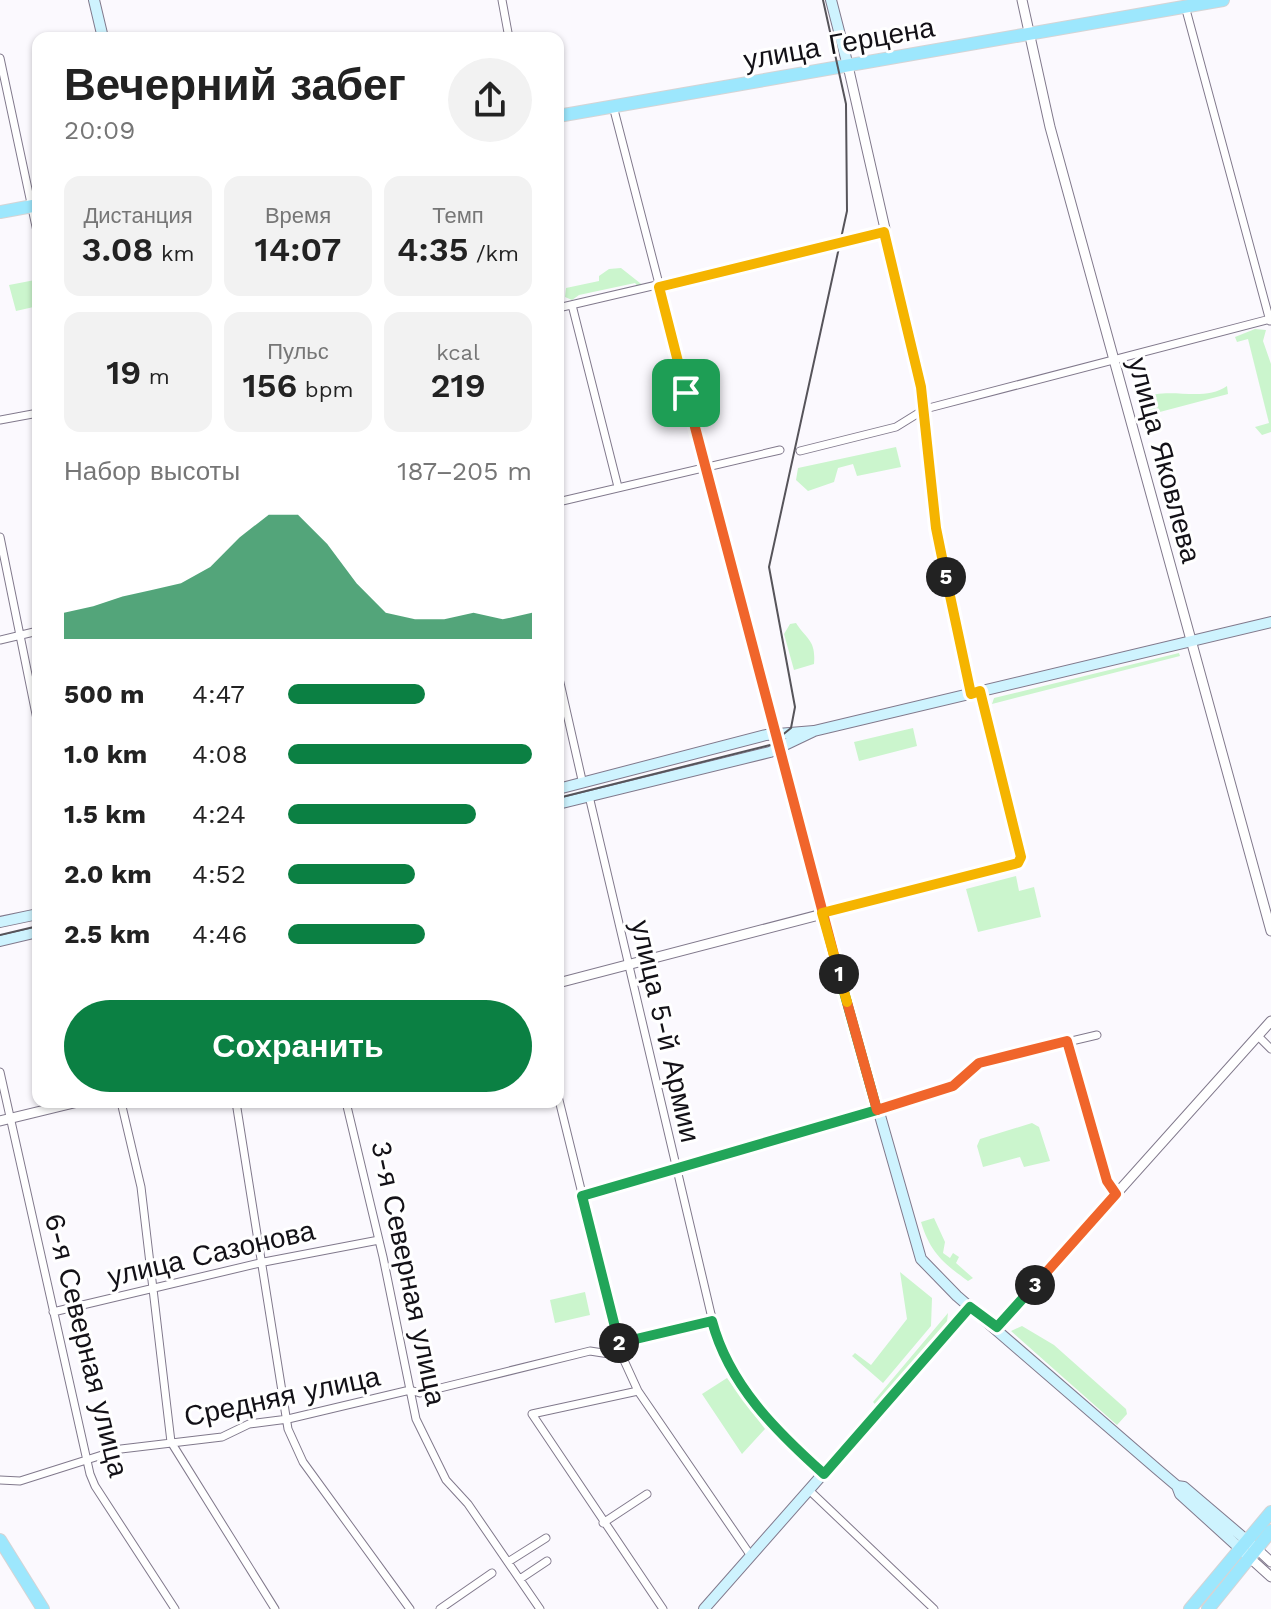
<!DOCTYPE html>
<html lang="ru">
<meta charset="utf-8">
<style>
body{margin:0;font-family:"Work Sans",sans-serif;background:#f2f2f2;color:#222;height:100vh;display:flex;flex-direction:column;font-size:30px;white-space:nowrap}
*{box-sizing:border-box;margin:0}
p{font-size:26px;color:#767676}
.icon{flex:none;width:44px;height:44px;fill:none;stroke:currentColor;stroke-width:2;stroke-linecap:round;stroke-linejoin:round}
.map{position:relative;flex:1;overflow:hidden}
.side{position:absolute;left:32px;top:32px;width:532px;height:1076px;display:flex;flex-direction:column;background:#fff;border-radius:16px;box-shadow:0 2px 6px #0004}
.side>*{flex:none}
.pin{position:absolute;display:grid;place-items:center;width:68px;height:68px;color:#fff;margin:-34px;border-radius:16px;box-shadow:0 4px 12px #0006}
.km{position:absolute;width:40px;height:40px;margin:-20px;border-radius:50%;background:#222;color:#fff;font-size:22px;line-height:40px;text-align:center}
.round{display:grid;place-items:center;flex:none;width:84px;height:84px;border-radius:42px;background:#f2f2f2}
.headline{display:flex;align-items:center;justify-content:space-between;height:136px;padding:0 32px}
h1{font-size:44px;font-weight:600;line-height:60px}
.stats{display:grid;grid-template-columns:repeat(3,1fr);gap:12px;height:136px;padding:8px 32px}
.stats div{display:grid;align-content:center;border-radius:16px;background:#f2f2f2;text-align:center}
.stats b{font-size:34px;font-weight:600}
.stats small{font-size:22px;font-weight:400}
.stats p{font-size:22px}
.chart{height:224px;padding:16px 32px}
.chart p{display:flex;justify-content:space-between}
.chart svg{width:100%;height:144px;margin-top:8px;fill:#0b8043;opacity:.7}
.button{display:flex;gap:16px;margin-top:auto;padding:16px 32px}
.button a{flex:1;height:92px;border-radius:48px;background:#0b8043;color:#fff;font-size:32px;font-weight:600;line-height:92px;text-align:center}
ul{padding:0 32px;list-style:none;font-size:26px}
li{display:grid;grid-template-columns:128px 96px 1fr;align-items:center;height:60px}
li i{height:20px;border-radius:10px;background:#0b8043}
.map>svg:first-child{display:block}
.green{fill:#cbf5cd}
.lines{fill:none;stroke-linecap:round;stroke-linejoin:round}
.minor-casing{stroke:#81798c;stroke-width:9}
.tertiary-casing{stroke:#81798c;stroke-width:11}
.secondary-casing{stroke:#81798c;stroke-width:12}
.primary-casing{stroke:#d5d4d5;stroke-width:14}
.minor{stroke:#fff;stroke-width:7}
.tertiary{stroke:#fff;stroke-width:9}
.secondary{stroke:#cef3fe;stroke-width:10}
.primary{stroke:#9de7fd;stroke-width:12}
.tram{stroke:#56545a;stroke-width:2}
.split-1-casing{stroke:#fff;stroke-width:16}
.split-2-casing{stroke:#fff;stroke-width:16}
.split-3-casing{stroke:#fff;stroke-width:16}
.split-4-casing{stroke:#fff;stroke-width:16}
.split-5-casing{stroke:#fff;stroke-width:16}
.split-6-casing{stroke:#fff;stroke-width:16}
.split-1{stroke:#f0652b;stroke-width:10}
.split-2{stroke:#22a559;stroke-width:10}
.split-3{stroke:#22a559;stroke-width:10}
.split-4{stroke:#f0652b;stroke-width:10}
.split-5{stroke:#f5b400;stroke-width:10}
.split-6{stroke:#f5b400;stroke-width:10}
.labels{text-anchor:middle;stroke-width:6;stroke-linejoin:round;paint-order:stroke}
.street-label{font-size:28px;fill:#131117;stroke:#fff}
</style>
<div class="map">
<svg width="1271" height="1609" viewBox="0 0 1271 1609">
<rect width="100%" height="100%" fill="#fbf9fe"/>
<path class="green" d="M621,268L645,287L639,288L635,283L579,295L572,300L565,297L566,288L599,281V276L609,269Z
M35,280L38,306L16,311L9,285Z
M1255,329L1266,330L1263,341L1271,364V432L1262,435L1255,427L1269,423L1248,339L1237,342L1235,337Z
M1227,386L1228,394L1156,413L1149,411L1141,403L1142,398C1170,386 1203,403 1227,386Z
M896,447L901,467L857,476L853,464L838,468L834,482L808,491L796,480L798,468Z
M796,623C807,640 816,640 814,664L794,670L784,634L790,624Z
M1179,653L1180,656L992,704L994,698Z
M913,728L917,746L859,761L854,742Z
M1016,876L1019,891L1034,887L1041,917L978,932L966,889Z
M1032,1123L1039,1127L1050,1161L1024,1167L1020,1157L983,1167L977,1146L980,1139Z
M934,1218L945,1242L943,1253L950,1258L953,1253L959,1257L956,1263L973,1278L968,1281C943,1263 930,1252 921,1222Z
M900,1272L932,1298L931,1326L883,1383L852,1356L855,1353L871,1365L907,1319Z
M585,1292L590,1315L555,1323L550,1300Z
M948,1313L946,1330L878,1407L873,1402Z
M1022,1326L1054,1345L1126,1409L1127,1414L1117,1425L1011,1331Z
M727,1378L765,1429L742,1454L702,1394Z"/>
<g class="lines">
<defs>
<path id="minor" d="M502,0L509,38
M1185,6L1270,321
M0,58L38,236
M613,106L776,736
M572,305L618,487
M558,308L884,232
M0,420L38,413
M800,451L896,427L925,409L1270,319
M558,502L780,450
M0,537L38,724
M0,640L38,631
M558,674L582,780
M589,796L715,1331C736,1390 778,1432 824,1474
M1258,1036L1271,1049
M1067,1041L1107,1181L1116,1194
M0,1072L90,1474L95,1486L175,1609
M558,1096L622,1356L638,1391L751,1556
M121,1102L141,1187L171,1442L275,1609
M236,1102L288,1429L303,1462L410,1609
M346,1102L383,1257L416,1419L446,1480L468,1504L540,1609
M582,1196L953,1086L979,1063L1097,1035
M53,1312L264,1262L379,1240
M618,1343L712,1321
M638,1391L532,1414L663,1609
M0,1480L20,1481L121,1449L222,1437L249,1424L288,1419L410,1390L420,1393L590,1351L622,1356
M809,1490L934,1609
M603,1523L647,1494
M508,1562L546,1538
M520,1579L547,1561
M440,1609L492,1573"/>
<path id="tertiary" d="M1022,0L1050,127L1271,931
M848,66L921,387L936,528L971,694
M558,983L1018,863L1021,857L980,691
M0,1121L78,1102
M997,1327L1271,1021
M1257,1549L1271,1562
M1250,1558L1271,1577"/>
<path id="secondary" d="M94,0L103,38
M831,0L848,66
M776,736L822,913L921,1259L957,1296L1157,1469L1177,1486L1184,1487L1252,1545
M558,789L766,735L814,731L1271,622
M558,804L770,752L814,731
M0,922L38,914
M0,941L38,932
M1177,1486L1180,1494L1246,1554
M704,1609L970,1307"/>
<path id="primary" d="M558,116L1223,0
M0,212L38,205
M0,1540L43,1609
M1190,1609L1271,1512
M1208,1609L1271,1531"/>
</defs>
<use href="#minor" class="minor-casing"/>
<use href="#tertiary" class="tertiary-casing"/>
<use href="#secondary" class="secondary-casing"/>
<use href="#primary" class="primary-casing"/>
<use href="#minor" class="minor"/>
<use href="#tertiary" class="tertiary"/>
<use href="#secondary" class="secondary"/>
<use href="#primary" class="primary"/>
<path class="tram" d="M558,798L770,745L791,728L795,707L769,567L847,211L846,104L823,0
M0,935L38,926"/>
</g>
<g class="lines">
<defs>
<path id="split-1" d="M686,393L839,974"/>
<path id="split-2" d="M619,1343L582,1196L877,1110L839,974"/>
<path id="split-3" d="M619,1343L712,1321C729,1385 776,1431 824,1474L970,1307L997,1327L1035,1285"/>
<path id="split-4" d="M847,1002L877,1110L953,1086L979,1063L1067,1041L1107,1181L1116,1194L1035,1285"/>
<path id="split-5" d="M847,1002L822,913L1018,863L1021,857L980,691L971,694L946,577"/>
<path id="split-6" d="M686,393L659,287L884,232L921,387L936,528L946,577"/>
</defs>
<use href="#split-1" class="split-1-casing"/>
<use href="#split-2" class="split-2-casing"/>
<use href="#split-3" class="split-3-casing"/>
<use href="#split-4" class="split-4-casing"/>
<use href="#split-5" class="split-5-casing"/>
<use href="#split-6" class="split-6-casing"/>
<use href="#split-1" class="split-1"/>
<use href="#split-2" class="split-2"/>
<use href="#split-3" class="split-3"/>
<use href="#split-4" class="split-4"/>
<use href="#split-5" class="split-5"/>
<use href="#split-6" class="split-6"/>
</g>
<g class="labels">
<g class="street-label">
<text transform="translate(839 43) rotate(-10)" y="10">улица Герцена</text>
<text transform="translate(1165 460) rotate(75)" y="10">улица Яковлева</text>
<text transform="translate(666 1031) rotate(77)" y="10">улица 5-й Армии</text>
<text transform="translate(211 1253) rotate(-13)" y="10">улица Сазонова</text>
<text transform="translate(409 1273) rotate(78)" y="10">3-я Северная улица</text>
<text transform="translate(87 1345) rotate(76)" y="10">6-я Северная улица</text>
<text transform="translate(282 1396) rotate(-12)" y="10">Средняя улица</text>
</g>
</g>
</svg>
<div class="pin" style="left:686px;top:393px;background:#1e9e55"><svg class="icon" aria-label="arrive" viewBox="0 0 24 24"><path d="M6 21V4h12l-3 4 3 4H6"/></svg></div>
<b class="km" style="left:839px;top:974px">1</b>
<b class="km" style="left:619px;top:1343px">2</b>
<b class="km" style="left:1035px;top:1285px">3</b>
<b class="km" style="left:946px;top:577px">5</b>
<section class="side">
<div class="headline"><div><h1>Вечерний забег</h1><p>20:09</p></div><a class="round"><svg class="icon" aria-label="share" viewBox="0 0 24 24"><path d="M12 15V3M7 8l5-5 5 5M5 13v7h14v-7"/></svg></a></div>
<div class="stats">
<div><p>Дистанция</p><b>3.08<small> km</small></b></div>
<div><p>Время</p><b>14:07</b></div>
<div><p>Темп</p><b>4:35<small> /km</small></b></div>
</div>
<div class="stats">
<div><b>19<small> m</small></b></div>
<div><p>Пульс</p><b>156<small> bpm</small></b></div>
<div><p>kcal</p><b>219</b></div>
</div>
<div class="chart"><p><span>Набор высоты</span>187–205 m</p>
<svg viewBox="0 0 160 44" preserveAspectRatio="none"><path d="M0 44V36L10 34L20 31L30 29L40 27L50 22L60 13L70 6L80 6L90 15L100 27L110 36L120 38L130 38L140 36L150 38L160 36V44z"/></svg>
</div>
<ul>
<li><b>500 m</b>4:47<i style="width:56%"></i></li>
<li><b>1.0 km</b>4:08<i style="width:100%"></i></li>
<li><b>1.5 km</b>4:24<i style="width:77%"></i></li>
<li><b>2.0 km</b>4:52<i style="width:52%"></i></li>
<li><b>2.5 km</b>4:46<i style="width:56%"></i></li>
</ul>
<div class="button"><a>Сохранить</a></div>
</section>
</div>
